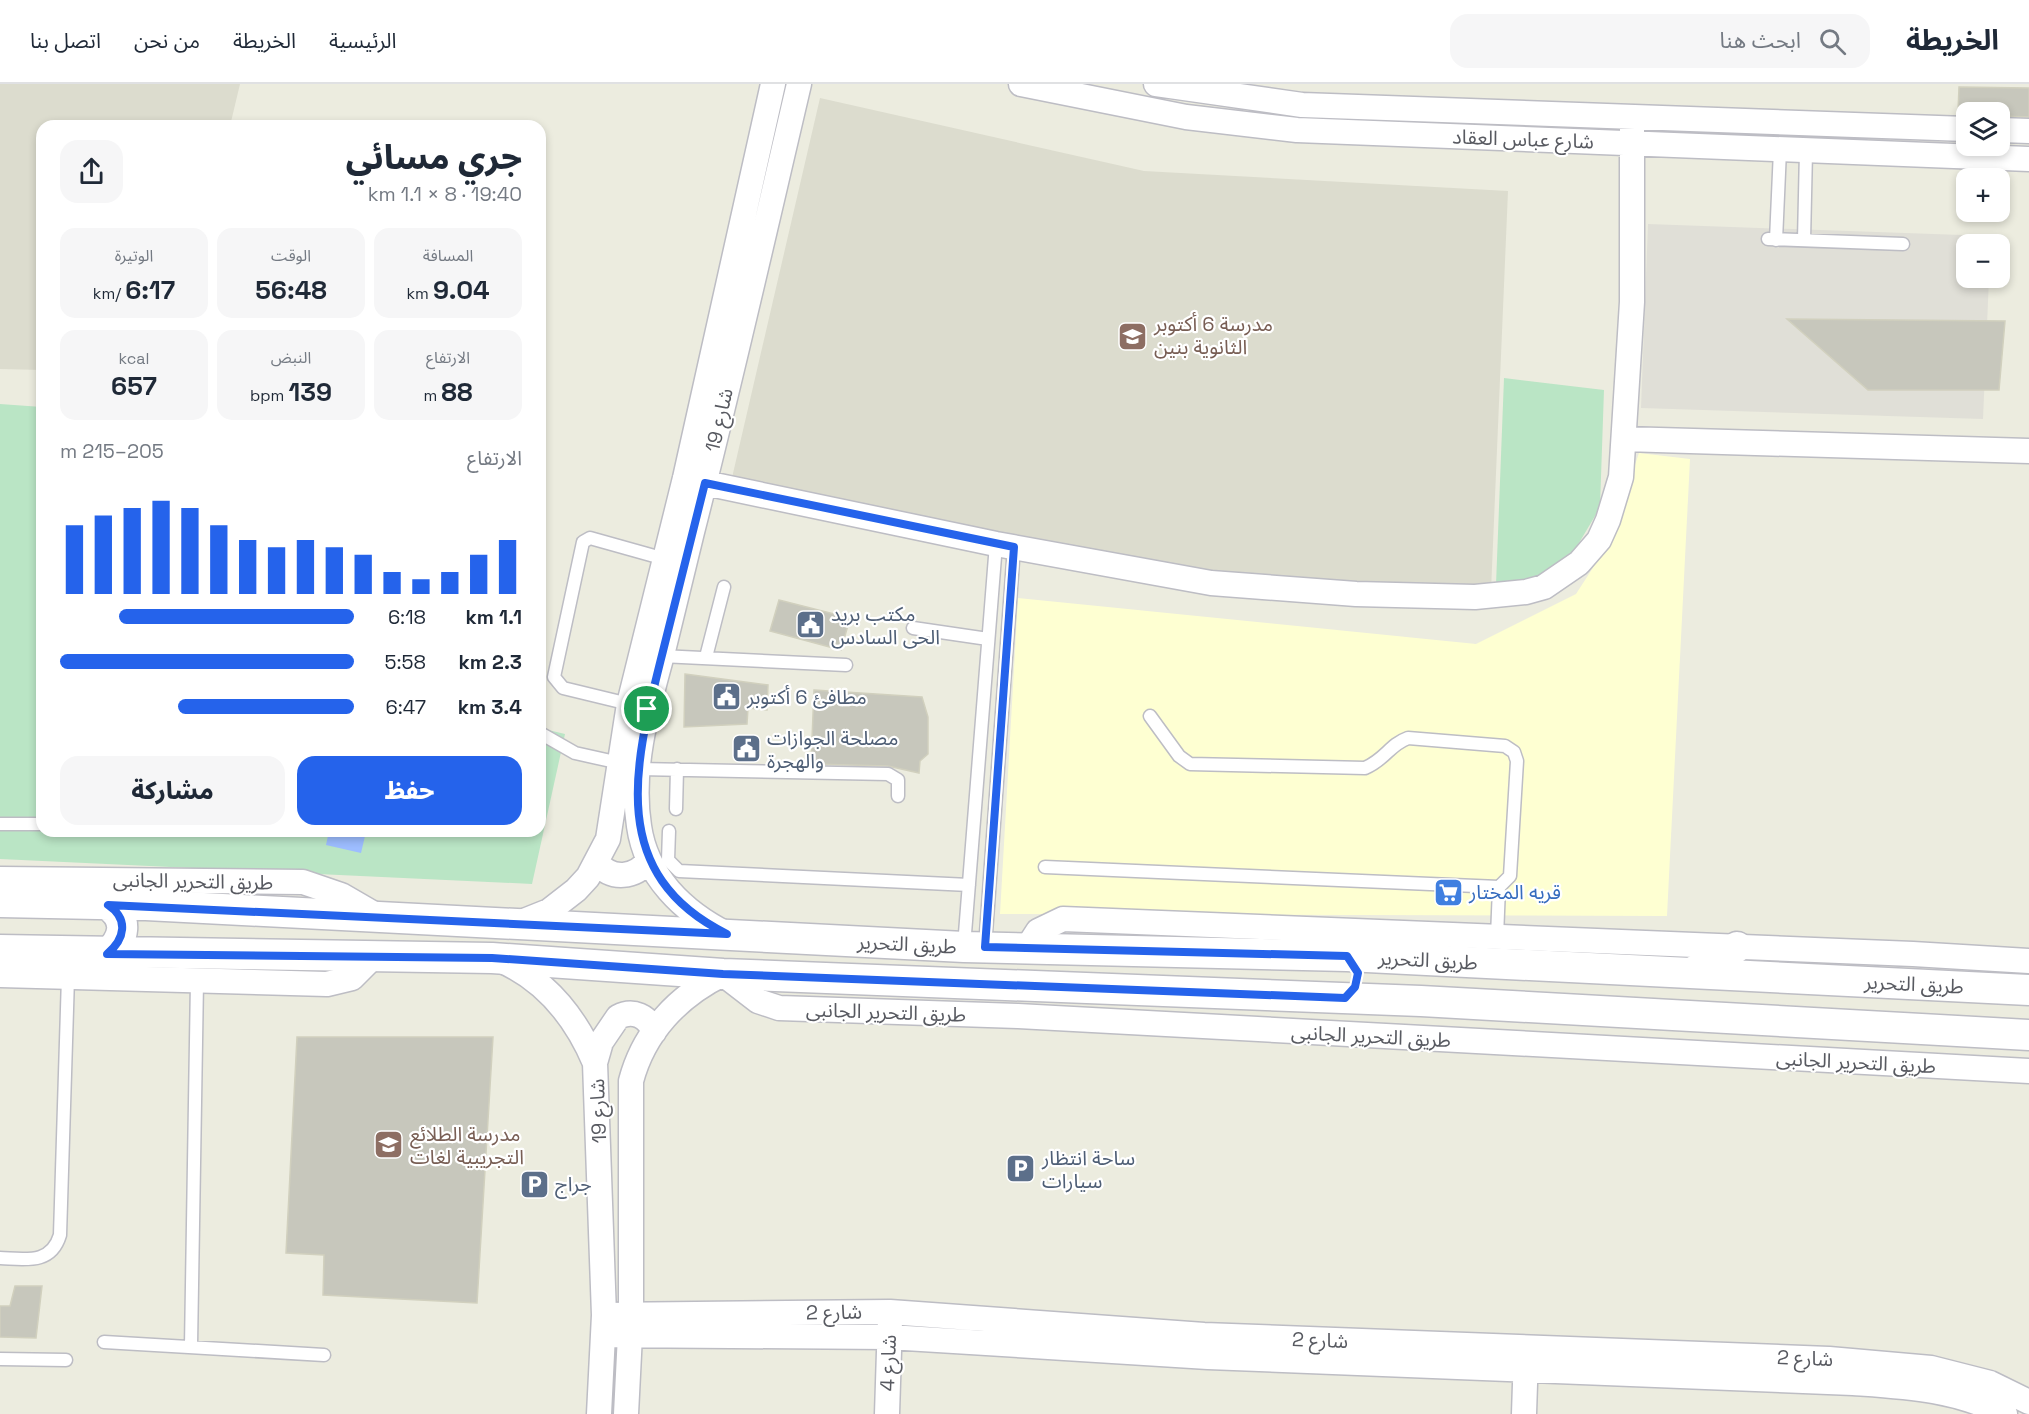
<!DOCTYPE html>
<html lang="ar">
<meta charset="utf-8">
<style>
body{margin:0;font-family:"Space Grotesk","Noto Sans Arabic",sans-serif;background:#f6f6f7;color:#1f2937;direction:rtl;height:100vh;display:flex;flex-direction:column;font-size:22px;white-space:nowrap}
*{box-sizing:border-box;margin:0}
p{font-size:20px;color:#747a83}
.icon{flex:none;width:33px;height:33px;fill:none;stroke:currentColor;stroke-width:2;stroke-linecap:round;stroke-linejoin:round}
.map{position:relative;flex:1;overflow:hidden;direction:ltr}
.side{position:absolute;left:36px;top:36px;width:510px;height:717px;display:flex;flex-direction:column;background:#fff;border-radius:18px;box-shadow:0 3px 9px #0003;direction:rtl}
.side>*{flex:none}
.buttons{position:absolute;left:1956px;top:18px;display:grid;gap:12px}
.buttons a{display:grid;place-items:center;width:54px;height:54px;border-radius:12px;background:#fff;box-shadow:0 3px 9px #0003;font-size:30px}
.pin{position:absolute;display:grid;place-items:center;width:51px;height:51px;color:#fff;margin:-26px;border:3px solid #fff;border-radius:50%;box-shadow:0 2px 6px #0007}
.round{display:grid;place-items:center;flex:none;width:63px;height:63px;border-radius:18px;background:#f6f6f7}
.headline{display:flex;align-items:center;justify-content:space-between;height:102px;padding:0 24px}
h1{font-size:33px;font-weight:800;line-height:45px}
.stats{display:grid;grid-template-columns:repeat(3,1fr);gap:9px;height:102px;padding:6px 24px}
.stats div{display:grid;align-content:center;border-radius:15px;background:#f6f6f7;text-align:center}
.stats b{font-size:26px;font-weight:800}
.stats small{font-size:16px;font-weight:400}
.stats p{font-size:16px}
.chart{height:168px;padding:12px 24px}
.chart p{display:flex;justify-content:space-between}
.chart svg{width:100%;height:108px;margin-top:6px;stroke:#2563eb;stroke-width:6}
.cta{display:flex;gap:12px;margin-top:auto;padding:12px 24px}
.cta a{flex:1;height:69px;border-radius:18px;background:#2563eb;color:#fff;font-size:24px;font-weight:800;line-height:69px;text-align:center}
.cta a+a{background:#f6f6f7;color:#1f2937}
ul{padding:0 24px;list-style:none;font-size:20px}
li{display:grid;grid-template-columns:96px 72px 1fr;align-items:center;height:45px}
li i{height:15px;border-radius:8px;background:#2563eb}
header{display:flex;align-items:center;gap:36px;box-sizing:border-box;height:84px;padding:0 30px;background:#fff;border-bottom:2px solid #e0e1e3}
header strong{font-size:28px}
nav{display:flex;gap:33px;margin-inline-start:auto;font-size:21px}
.search{width:420px;height:54px;background:#f6f6f7;display:flex;align-items:center;gap:15px;box-sizing:border-box;padding:0 21px;border-radius:18px;color:#747a83;font-size:22px}
.map>svg:first-child{display:block}
.commercial{fill:#feffd2}
.industrial{fill:#e0dfd7}
.education{fill:#dcdcce}
.green{fill:#bae5c5}
.water{fill:#9dbdff}
.building{fill:#c7c7bc;stroke:#d1d0be;stroke-width:1.5}
.lines{fill:none;stroke-linecap:round;stroke-linejoin:round}
.service-casing{stroke:#bdbdc4;stroke-width:15}
.minor-casing{stroke:#bdbdc4;stroke-width:27}
.tertiary-casing{stroke:#bdbdc4;stroke-width:33}
.service{stroke:#fff;stroke-width:12}
.minor{stroke:#fff;stroke-width:24}
.tertiary{stroke:#fff;stroke-width:30}
.route-casing{stroke:#fff;stroke-width:12}
.route{stroke:#2563eb;stroke-width:8}
.labels{text-anchor:middle;stroke-width:4.5;stroke-linejoin:round;paint-order:stroke}
.street-label{font-size:20px;fill:#585a61;stroke:#fff}
.education-label{font-size:20px;fill:#785e54;stroke:#fff;text-anchor:start}
.service-label{font-size:20px;fill:#4e5e75;stroke:#fff;text-anchor:start}
.shop-label{font-size:20px;fill:#366cbe;stroke:#fff;text-anchor:start}
</style>
<header>
<strong>الخريطة</strong>
<div class="search"><svg class="icon" aria-label="search" viewBox="0 0 24 24"><circle cx="10" cy="10" r="6"/><path d="M15 15l6 6"/></svg>ابحث هنا</div>
<nav><a>الرئيسية</a><a>الخريطة</a><a>من نحن</a><a>اتصل بنا</a></nav>
</header>
<div class="map">
<svg width="2029" height="1330" viewBox="0 0 2029 1330">
<rect width="100%" height="100%" fill="#ececdf"/>
<path class="commercial" d="M1639,369L1690,375L1667,832L1000,830L1018,514L1476,560L1576,510L1607,462Z"/>
<path class="industrial" d="M1648,140L1990,152V160H1966V194H1989L1983,335L1641,324Z"/>
<path class="education" d="M0,0H240L230,42H42V286L0,285Z
M820,14L1144,87L1508,107L1491,507L1212,497L731,398Z"/>
<path class="green" d="M1504,294L1604,306L1600,422L1595,432L1573,469L1535,498L1496,501Z
M0,320L42,323V747H540V644L565,650L532,800L0,775Z"/>
<path class="water" d="M329,747H346L365,752L361,769L326,761Z"/>
<path class="building" d="M1959,3L2029,4V33L2000,32V28H1958Z
M1787,235L2005,237L1999,306H1868Z
M779,516L850,534L841,566L770,547Z
M685,590L768,601L767,626L748,624L747,640L684,643Z
M814,606L922,613L928,633V670L920,677L919,689L888,682L811,680Z
M297,953H493L477,1219L323,1211L324,1171L286,1169Z
M15,1202H42L36,1254L0,1253V1222H10Z"/>
<g class="lines">
<defs>
<path id="service" d="M1768,155L1903,160
M1776,156L1780,66
M1804,156L1806,67
M913,544L988,555
M661,572L846,581
M706,573L724,503
M629,620L563,604L554,593L583,458L590,454L665,475
M540,649L575,669L620,679
M639,685L888,690L898,696V712
M676,725L677,685
M0,740H42
M669,747L668,776L679,787L969,801
M1045,783L1499,803L1510,792L1517,677L1514,668L1505,662L1408,654C1389,661 1386,675 1365,684L1190,680L1179,672L1150,632
M1497,853L1499,803
M964,862L996,460
M985,863L1014,463
M0,1174C25,1175 51,1181 60,1151L68,893
M104,1258L324,1271
M191,1262L197,897
M0,1275L66,1276"/>
<path id="minor" d="M1021,0L1186,33L1297,46L2029,75
M1156,0L1302,21L1966,45
M2000,46L2029,47
M1624,355L2029,367
M705,399L996,460L1211,499L1356,510L1475,513L1526,508L1544,503L1579,479L1599,456L1608,436L1621,393L1632,218V33
M596,778C612,797 635,794 649,776
M0,795L303,798L341,811L379,833
M519,839L549,827L576,806L588,793L608,755L629,620L685,394L773,0
M727,850C683,828 646,792 639,742C630,685 647,626 662,571C672,530 682,489 692,448C730,299 764,149 799,0
M1027,864L1038,847L1063,835L1913,870L2029,877
M500,876C546,896 576,934 595,979L604,1231L599,1330
M0,891L327,900L352,894L373,873
M595,979L601,958L618,933C633,925 648,932 654,948
M604,1231L890,1228L1204,1251L1829,1275L1931,1284L1990,1299L2029,1318
M603,1251L889,1253L1208,1273L1853,1299C1909,1303 1953,1305 2005,1330
M626,1330L631,1231V997C644,948 678,912 723,890L758,917L779,924L1018,932L2029,987
M887,1330L890,1236
M1524,1330L1526,1270"/>
<path id="tertiary" d="M0,818L146,821L964,863L1347,872L2029,906
M0,866L492,874L723,890L1421,917L2029,951
M107,870C125,855 129,835 108,821
M1691,889L1737,863"/>
</defs>
<use href="#service" class="service-casing"/>
<use href="#minor" class="minor-casing"/>
<use href="#tertiary" class="tertiary-casing"/>
<use href="#service" class="service"/>
<use href="#minor" class="minor"/>
<use href="#tertiary" class="tertiary"/>
</g>
<g class="lines">
<defs>
<path id="route" d="M705,399L1014,463L985,863L1347,872L1358,889L1355,903L1345,914L723,890L492,874L107,870C125,855 129,835 108,821L727,850C603,789 636,675 663,567C677,511 691,455 705,399Z"/>
</defs>
<use href="#route" class="route-casing"/>
<use href="#route" class="route"/>
</g>
<defs>
<symbol id="school-square" viewBox="-11 -11 22 22"><rect x="-9" y="-9" width="18" height="18" rx="4" fill="#8d6e63" stroke="#fff"/><path d="M0-5L7-2L0 1L-7-2ZM-4 1L0 2.5L4 1V4Q0 6-4 4Z" fill="#fff"/></symbol>
<symbol id="civic-square" viewBox="-11 -11 22 22"><rect x="-9" y="-9" width="18" height="18" rx="4" fill="#5c6f8a" stroke="#fff"/><path d="M-.6-6.5H3V-4.5H.6V-3L4-1V1h2V6H-6V1h2V-1L-.6-3ZM-1.2 2.5V6h2.4V2.5Z" fill="#fff"/></symbol>
<symbol id="supermarket-square" viewBox="-11 -11 22 22"><rect x="-9" y="-9" width="18" height="18" rx="4" fill="#3f7fe0" stroke="#fff"/><path d="M-6-5.5h2.5l.6 2H6L4.5 2H-2.5L-4.4-4H-6ZM-1.5 3.2a1.3 1.3 0 1 0 .1 0ZM3 3.2a1.3 1.3 0 1 0 .1 0Z" fill="#fff"/></symbol>
<symbol id="parking-square" viewBox="-11 -11 22 22"><rect x="-9" y="-9" width="18" height="18" rx="4" fill="#5c6f8a" stroke="#fff"/><path d="M-3.5-5.5H1a3.5 3.5 0 0 1 0 7H-1V5.5H-3.5ZM-1-3.4V-.6H.8a1.4 1.4 0 0 0 0-2.8Z" fill="#fff"/></symbol>
</defs>
<g fill-rule="evenodd">
<use href="#school-square" x="1116" y="236" width="33" height="33"/>
<use href="#civic-square" x="794" y="524" width="33" height="33"/>
<use href="#civic-square" x="710" y="596" width="33" height="33"/>
<use href="#civic-square" x="730" y="648" width="33" height="33"/>
<use href="#supermarket-square" x="1432" y="792" width="33" height="33"/>
<use href="#school-square" x="372" y="1044" width="33" height="33"/>
<use href="#parking-square" x="1004" y="1068" width="33" height="33"/>
<use href="#parking-square" x="518" y="1084" width="33" height="33"/>
</g>
<g class="labels">
<g class="street-label">
<text transform="translate(1523 55) rotate(2)" y="7">شارع عباس العقاد</text>
<text transform="translate(719 336) rotate(-77)" y="7">شارع 19</text>
<text transform="translate(193 797) rotate(1)" y="7">طريق التحرير الجانبى</text>
<text transform="translate(907 860) rotate(3)" y="7">طريق التحرير</text>
<text transform="translate(1428 876) rotate(3)" y="7">طريق التحرير</text>
<text transform="translate(1914 900) rotate(3)" y="7">طريق التحرير</text>
<text transform="translate(886 928) rotate(2)" y="7">طريق التحرير الجانبى</text>
<text transform="translate(1371 952) rotate(3)" y="7">طريق التحرير الجانبى</text>
<text transform="translate(1856 978) rotate(3)" y="7">طريق التحرير الجانبى</text>
<text transform="translate(598 1027) rotate(-92)" y="7">شارع 19</text>
<text transform="translate(834 1228) rotate(-1)" y="7">شارع 2</text>
<text transform="translate(1320 1256) rotate(2)" y="7">شارع 2</text>
<text transform="translate(1805 1274) rotate(2)" y="7">شارع 2</text>
<text transform="translate(888 1279) rotate(-88)" y="7">شارع 4</text>
</g>
<g class="education-label">
<text x="1154" y="247">مدرسة 6 أكتوبر<tspan x="1154" dy="23">الثانوية بنين</tspan></text>
<text x="410" y="1057">مدرسة الطلائع<tspan x="410" dy="23">التجريبية لغات</tspan></text>
</g>
<g class="service-label">
<text x="831" y="537">مكتب بريد<tspan x="831" dy="23">الحى السادس</tspan></text>
<text x="747" y="620">مطافئ 6 أكتوبر</text>
<text x="767" y="661">مصلحة الجوازات<tspan x="767" dy="23">والهجرة</tspan></text>
<text x="1042" y="1081">ساحة انتظار<tspan x="1042" dy="23">سيارات</tspan></text>
<text x="555" y="1107">جراج</text>
</g>
<g class="shop-label">
<text x="1469" y="815">قريه المختار</text>
</g>
</g>
</svg>
<div class="buttons">
<a><svg class="icon" aria-label="layers" viewBox="0 0 24 24"><path d="M12 4l9 5-9 5-9-5zM3 14l9 5 9-5"/></svg></a>
<a>+</a>
<a>−</a>
</div>
<div class="pin" style="left:647px;top:625px;background:#1e9e55"><svg class="icon" aria-label="arrive" viewBox="0 0 24 24"><path d="M6 21V4h12l-3 4 3 4H6"/></svg></div>
<section class="side">
<div class="headline"><div><h1>جري مسائي</h1><p>19:40 · 8 × 1.1 km</p></div><a class="round"><svg class="icon" aria-label="share" viewBox="0 0 24 24"><path d="M12 15V3M7 8l5-5 5 5M5 13v7h14v-7"/></svg></a></div>
<div class="stats">
<div><p>المسافة</p><b>9.04<small> km</small></b></div>
<div><p>الوقت</p><b>56:48</b></div>
<div><p>الوتيرة</p><b>6:17<small> /km</small></b></div>
</div>
<div class="stats">
<div><p>الارتفاع</p><b>88<small> m</small></b></div>
<div><p>النبض</p><b>139<small> bpm</small></b></div>
<div><p>kcal</p><b>657</b></div>
</div>
<div class="chart"><p><span>الارتفاع</span>205–215 m</p>
<svg viewBox="0 0 160 44" preserveAspectRatio="none"><path d="M5 44V16M15 44V12M25 44V9M35 44V6M45 44V9M55 44V16M65 44V22M75 44V25M85 44V22M95 44V25M105 44V28M115 44V35M125 44V38M135 44V35M145 44V28M155 44V22"/></svg>
</div>
<ul>
<li><b>1.1 km</b>6:18<i style="width:80%"></i></li>
<li><b>2.3 km</b>5:58<i style="width:100%"></i></li>
<li><b>3.4 km</b>6:47<i style="width:60%"></i></li>
</ul>
<div class="cta"><a>حفظ</a><a>مشاركة</a></div>
</section>
</div>
